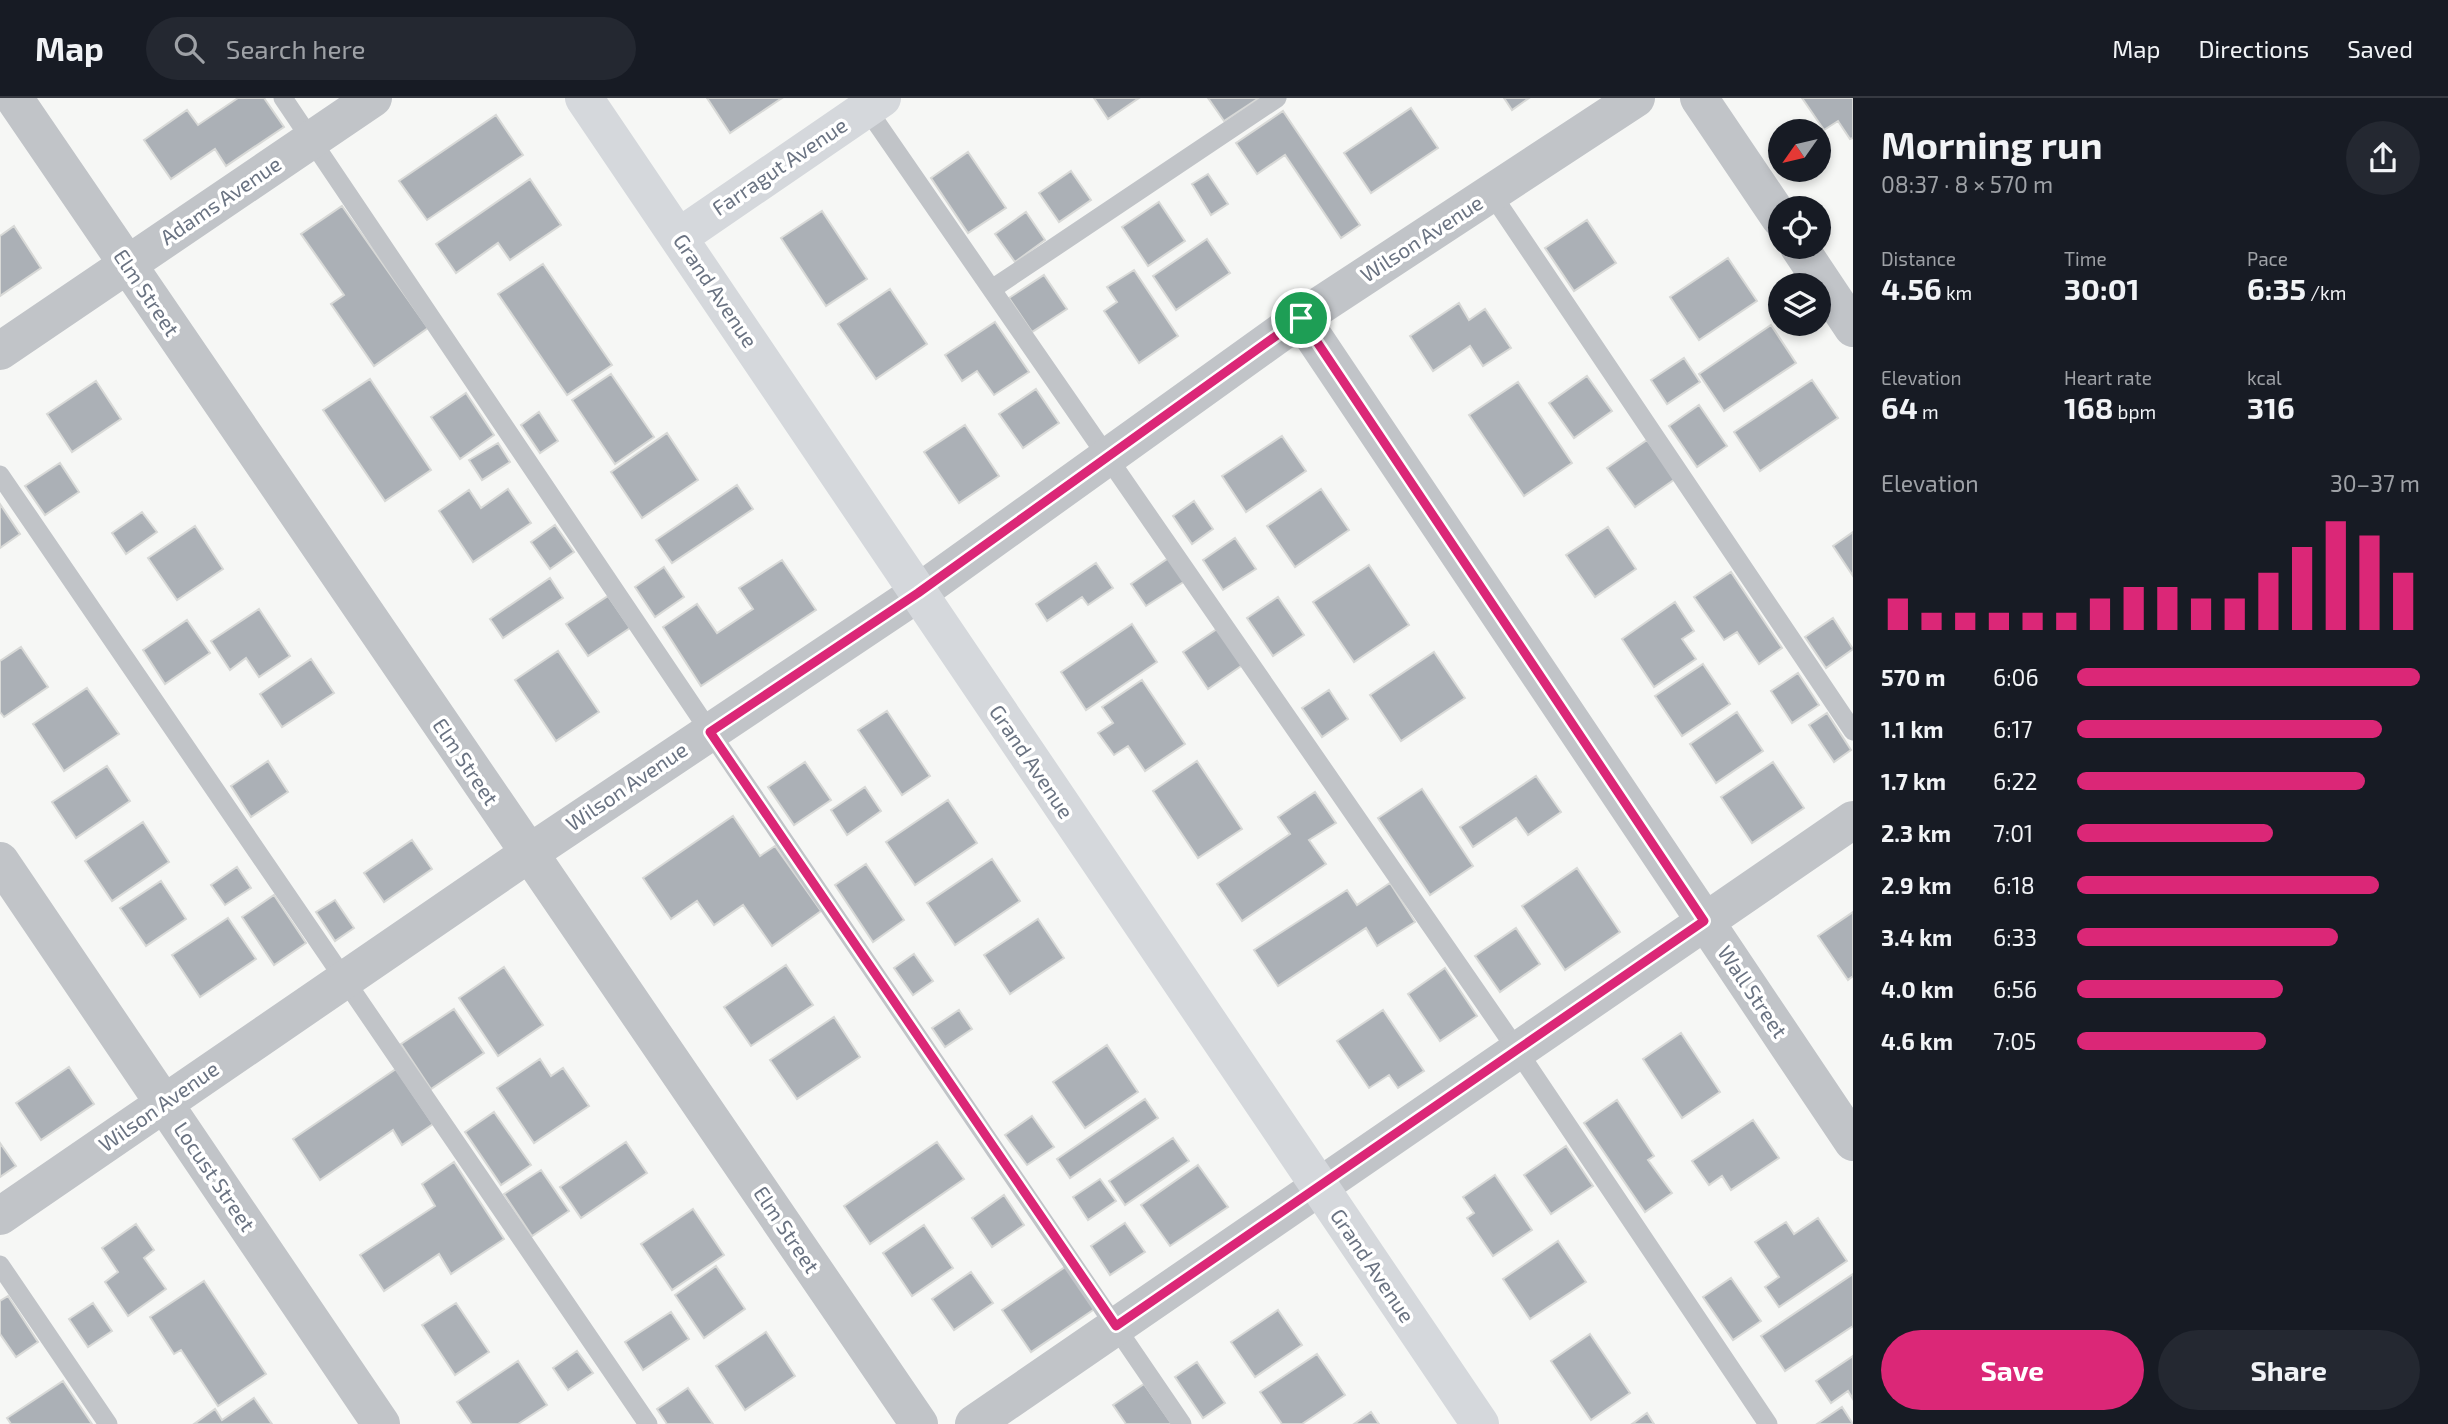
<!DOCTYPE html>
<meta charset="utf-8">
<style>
body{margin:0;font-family:"Exo 2",sans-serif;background:#242831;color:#f1f3f6;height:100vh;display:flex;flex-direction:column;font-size:26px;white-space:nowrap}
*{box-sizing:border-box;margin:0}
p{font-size:23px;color:#9ea1a6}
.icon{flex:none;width:38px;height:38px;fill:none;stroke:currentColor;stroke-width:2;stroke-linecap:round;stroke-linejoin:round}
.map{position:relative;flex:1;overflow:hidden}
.drawer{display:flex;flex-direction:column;background:#171b24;width:595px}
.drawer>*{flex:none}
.needle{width:46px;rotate:236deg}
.buttons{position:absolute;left:1768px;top:21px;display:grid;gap:14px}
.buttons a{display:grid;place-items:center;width:63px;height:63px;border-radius:50%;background:#171b24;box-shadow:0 4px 10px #0003;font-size:35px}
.pin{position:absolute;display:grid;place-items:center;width:60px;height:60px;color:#fff;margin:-30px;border:4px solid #fff;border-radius:50%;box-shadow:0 2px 7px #0007}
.round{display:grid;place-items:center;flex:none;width:74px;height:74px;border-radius:37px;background:#242831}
.overview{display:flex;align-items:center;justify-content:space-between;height:119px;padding:0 28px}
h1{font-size:38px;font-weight:700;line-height:52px}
.metrics{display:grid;grid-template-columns:repeat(3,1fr);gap:10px;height:119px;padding:7px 28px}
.metrics div{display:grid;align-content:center}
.metrics b{font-size:30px;font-weight:700}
.metrics small{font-size:19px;font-weight:400}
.metrics p{font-size:19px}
.chart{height:196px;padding:14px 28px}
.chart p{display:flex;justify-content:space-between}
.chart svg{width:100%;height:126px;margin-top:7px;stroke:#db2777;stroke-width:6}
.button{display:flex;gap:14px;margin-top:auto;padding:14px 28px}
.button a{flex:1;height:80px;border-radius:42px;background:#db2777;color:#fff;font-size:28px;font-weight:700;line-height:80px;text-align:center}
.button a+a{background:#242831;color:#f1f3f6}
ul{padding:0 28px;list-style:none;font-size:23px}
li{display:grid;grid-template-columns:112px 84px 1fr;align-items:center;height:52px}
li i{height:18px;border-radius:9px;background:#db2777}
header{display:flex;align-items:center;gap:42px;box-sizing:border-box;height:98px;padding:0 35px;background:#171b24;border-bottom:2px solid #363941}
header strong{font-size:33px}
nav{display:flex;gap:38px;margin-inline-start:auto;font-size:24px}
.search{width:490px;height:63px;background:#242831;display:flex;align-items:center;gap:18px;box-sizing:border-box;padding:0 24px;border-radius:38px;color:#9ea1a6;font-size:26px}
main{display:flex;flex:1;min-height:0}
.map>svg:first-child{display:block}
.building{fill:#abb0b6;stroke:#d8d9d7;stroke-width:2}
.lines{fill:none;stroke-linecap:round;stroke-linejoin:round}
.lane{stroke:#c1c4c8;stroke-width:19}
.street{stroke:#c1c4c8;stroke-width:38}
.secondary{stroke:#d5d8dc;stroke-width:38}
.route-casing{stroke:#fff;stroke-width:14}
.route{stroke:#db2777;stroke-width:9}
.labels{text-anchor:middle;stroke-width:7;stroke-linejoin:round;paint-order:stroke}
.street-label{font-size:21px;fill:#6a7382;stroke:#fff}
</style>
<header>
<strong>Map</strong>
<div class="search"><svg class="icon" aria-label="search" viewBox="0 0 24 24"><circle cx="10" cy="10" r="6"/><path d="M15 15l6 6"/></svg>Search here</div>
<nav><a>Map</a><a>Directions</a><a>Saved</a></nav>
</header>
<main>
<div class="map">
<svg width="1853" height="1326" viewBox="0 0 1853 1326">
<rect width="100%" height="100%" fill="#f6f7f5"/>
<path class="building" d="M238,0H264L284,29L226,68L215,51L171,81L144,42L187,12L198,27Z
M707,0H782L730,35Z
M1094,0H1139L1108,21Z
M1208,0H1259L1224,23Z
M1504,0H1529L1512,12Z
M1802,0H1853V40L1850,41L1838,23L1824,32Z
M1411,10L1438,50L1371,95L1344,55Z
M1283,13L1360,127L1341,140L1285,57L1257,76L1236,45Z
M496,17L523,57L427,122L399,83Z
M968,54L1006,110L968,135L931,80Z
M1071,73L1091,102L1059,124L1039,95Z
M1208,76L1228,106L1211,117L1192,86Z
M530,81L561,127L510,162L498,145L456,175L436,146Z
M1159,104L1185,143L1148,168L1122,129Z
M342,108L428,230L374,268L331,206L344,197L301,136Z
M822,113L867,181L826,208L781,140Z
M1026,114L1045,142L1015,164L995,136Z
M1587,122L1616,165L1574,193L1545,150Z
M14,128L41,170L0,198V138Z
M1207,141L1230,175L1176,212L1153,178Z
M1728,160L1757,203L1699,242L1670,199Z
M543,166L612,267L567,297L498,196Z
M1134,172L1178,238L1139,265L1104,213L1117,204L1107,189Z
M1044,177L1067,211L1032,234L1009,200Z
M890,191L927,246L876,281L838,226Z
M1459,205L1469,222L1485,211L1511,250L1483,268L1470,248L1433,273L1410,238Z
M995,224L1029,274L994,297L977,273L962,283L945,257Z
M1771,227L1796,265L1724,313L1699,276Z
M1684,260L1700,284L1667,306L1651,282Z
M611,276L654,339L615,366L572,302Z
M1587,278L1612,313L1574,340L1549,305Z
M370,281L431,372L385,403L323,312Z
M1812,282L1838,320L1760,373L1734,334Z
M96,283L121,321L72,354L47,316Z
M1518,284L1572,365L1524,398L1469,317Z
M1036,291L1059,325L1023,350L999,316Z
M466,295L494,337L460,361L431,319Z
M1699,307L1727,348L1697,369L1669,328Z
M539,314L558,343L540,355L521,327Z
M965,327L999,378L959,405L924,354Z
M667,335L698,382L642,420L611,374Z
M1282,338L1306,373L1246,414L1222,378Z
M1647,342L1675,381L1635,409L1607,370Z
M498,345L510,364L482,382L469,362Z
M60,365L79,394L45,417L25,388Z
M737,387L753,411L672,465L656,442Z
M508,391L531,425L473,464L439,413L469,392L481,410Z
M1321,391L1349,432L1295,469L1267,428Z
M1194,403L1213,431L1192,446L1173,418Z
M0,406L20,436L0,450Z
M142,414L157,434L126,456L112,435Z
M555,427L574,454L550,471L531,444Z
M195,428L223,471L177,502L148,460Z
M1608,429L1636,471L1595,499L1566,457Z
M1853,434V478L1833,448Z
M1235,440L1256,471L1223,492L1203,462Z
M1170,459L1185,483L1146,508L1131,486Z
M782,462L816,512L701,588L663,529L697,506L717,535L753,511L739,490Z
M1096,465L1113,490L1088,507L1082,499L1047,523L1036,506Z
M1369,467L1409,527L1354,564L1313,504Z
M664,469L684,499L655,519L635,489Z
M1731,474L1782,550L1759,566L1737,534L1724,542L1694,499Z
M550,480L563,500L503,540L490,521Z
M608,498L630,530L588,558L566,526Z
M1278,499L1304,537L1273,558L1247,520Z
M1675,504L1694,533L1682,541L1696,561L1654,589L1622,541Z
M259,511L290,558L259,579L246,560L230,572L211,543Z
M1833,520L1853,551L1826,570L1805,539Z
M187,522L210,555L165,586L143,552Z
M1132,526L1157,564L1086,612L1061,574Z
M1220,529L1244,566L1208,591L1183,554Z
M21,549L48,589L4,619L0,614V563Z
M558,553L599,614L556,643L515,582Z
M1434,554L1465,600L1401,643L1370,597Z
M311,561L334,595L282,629L260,596Z
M1703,566L1730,606L1682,638L1655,598Z
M1798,575L1819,607L1792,625L1771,593Z
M1142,582L1185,646L1145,673L1128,648L1114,657L1098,635L1113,625L1102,609Z
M87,590L119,636L64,673L33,626Z
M1329,592L1348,621L1322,639L1302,610Z
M887,613L930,678L902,697L858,632Z
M1737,614L1763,653L1716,685L1690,646Z
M1827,615L1851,652L1834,664L1809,627Z
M268,663L288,694L251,719L231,688Z
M1197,663L1242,731L1198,760L1153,693Z
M805,664L831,702L794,727L768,689Z
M1773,664L1804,710L1752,745L1721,699Z
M107,668L130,703L76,740L52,704Z
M1536,678L1561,714L1528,737L1516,720L1473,749L1460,729Z
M865,689L881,713L847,737L831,712Z
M1422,691L1473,768L1430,797L1378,720Z
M1315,694L1336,725L1309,742L1326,766L1242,823L1217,786L1290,736L1278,719Z
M948,702L977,745L915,787L886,744Z
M733,718L760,758L775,748L821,813L772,848L743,807L714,827L697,803L671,821L643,780Z
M143,724L169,764L112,803L85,763Z
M412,742L432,771L384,804L364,775Z
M992,761L1020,803L955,847L927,805Z
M866,766L904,822L873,844L835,787Z
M237,769L251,790L225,807L211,787Z
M1577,770L1620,834L1565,872L1522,808Z
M161,783L186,821L146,848L120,810Z
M1390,785L1415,824L1377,848L1366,830L1278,888L1254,852L1347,792L1357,807Z
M274,797L306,845L274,867L242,819Z
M335,802L354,830L335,843L316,814Z
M1853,814V878L1848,882L1818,838Z
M228,820L256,861L200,899L172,857Z
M1038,821L1064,860L1010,896L984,857Z
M1516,830L1540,866L1500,894L1475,858Z
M914,856L933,883L913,897L894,870Z
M786,867L813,907L751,948L724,909Z
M504,869L543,927L498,958L459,900Z
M1445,870L1477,918L1440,943L1408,896Z
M454,911L484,955L431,991L401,946Z
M959,912L972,931L945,949L932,930Z
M1383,912L1424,973L1398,990L1389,977L1369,990L1337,943Z
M834,919L860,959L797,1001L770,962Z
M1681,935L1720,994L1682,1020L1643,961Z
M1107,947L1138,994L1085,1030L1053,984Z
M540,961L551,978L563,970L589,1008L534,1045L497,990Z
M69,969L94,1006L41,1042L16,1005Z
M396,971L433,1026L402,1047L393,1032L320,1082L293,1041Z
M1145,1001L1158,1020L1070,1080L1057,1061Z
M1617,1002L1654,1058L1648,1062L1672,1095L1645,1114L1584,1025Z
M494,1014L531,1067L501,1087L465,1034Z
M1032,1018L1054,1049L1027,1067L1005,1037Z
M1753,1022L1779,1060L1731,1092L1722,1078L1709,1087L1692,1063Z
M1173,1040L1189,1063L1125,1107L1109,1083Z
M626,1044L647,1075L581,1120L560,1089Z
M937,1044L964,1081L870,1146L844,1108Z
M0,1045L16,1068L0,1079Z
M1566,1048L1593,1088L1551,1116L1524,1077Z
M454,1064L504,1141L451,1176L439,1156L384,1193L360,1157L435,1108L422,1086Z
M1198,1067L1228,1109L1170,1148L1141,1107Z
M541,1072L569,1113L532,1138L504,1096Z
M1495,1077L1532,1132L1493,1158L1467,1120L1474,1115L1463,1099Z
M1100,1081L1116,1103L1088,1122L1073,1099Z
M1004,1097L1024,1127L992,1149L972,1120Z
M693,1111L724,1157L672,1192L641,1146Z
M1818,1120L1847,1163L1779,1209L1765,1189L1779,1179L1755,1144L1786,1124L1794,1136Z
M1125,1125L1145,1154L1110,1177L1091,1148Z
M136,1126L154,1152L144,1160L166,1191L128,1218L105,1184L118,1174L102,1150Z
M924,1127L953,1170L912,1198L883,1155Z
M1558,1143L1586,1184L1530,1221L1503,1181Z
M1068,1167L1096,1210L1031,1254L1002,1212Z
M716,1168L745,1211L704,1240L675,1197Z
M971,1174L993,1205L954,1232L932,1201Z
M1853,1176V1228L1785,1273L1761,1238Z
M1731,1180L1761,1223L1733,1242L1703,1199Z
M204,1183L266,1276L218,1308L181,1252L174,1256L150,1219Z
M8,1198L38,1244L16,1259L0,1236V1203Z
M93,1205L112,1233L88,1249L69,1221Z
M456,1205L489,1254L455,1277L422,1227Z
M1278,1212L1302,1247L1255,1279L1231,1244Z
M671,1214L689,1241L643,1272L625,1244Z
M766,1234L795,1278L745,1312L716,1268Z
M1590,1236L1630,1295L1591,1322L1551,1263Z
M577,1253L593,1275L568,1292L553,1270Z
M1317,1256L1345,1297L1302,1326H1282L1260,1294Z
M1853,1258V1301L1848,1293L1831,1305L1816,1283Z
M518,1263L547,1307L518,1326H472L457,1304Z
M1197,1264L1225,1305L1203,1320L1175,1279Z
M63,1283L92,1326H11L7,1320Z
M1144,1286L1172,1326H1126L1113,1307Z
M688,1290L713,1326H667L657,1311Z
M254,1300L272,1326H194L215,1311L222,1322Z
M1842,1309L1853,1326H1817Z
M1371,1314L1379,1326H1354Z
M1647,1315L1654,1326H1632Z"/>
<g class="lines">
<path class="lane" d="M283,0L710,634L1182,1326
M867,11L1517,952L1768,1326
M1491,95L1853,633
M992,191L1277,0
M0,377L648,1326
M0,1167L108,1326"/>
<path class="street" d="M14,0L919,1326
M1699,0L1780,120
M1799,149L1853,230
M1301,220L1853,1044
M0,253L373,0
M0,763L381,1326
M0,1118L528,756L918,495L1301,220L1636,0
M974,1326L1853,722"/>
<path class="secondary" d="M584,0L1480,1326
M679,139L882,0"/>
</g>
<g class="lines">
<defs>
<path id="route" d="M1301,220L1704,823L1116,1228L710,634L918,495Z"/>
</defs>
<use href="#route" class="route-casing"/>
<use href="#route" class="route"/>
</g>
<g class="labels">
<g class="street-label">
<text transform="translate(780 69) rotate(-34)" y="7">Farragut Avenue</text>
<text transform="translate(221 103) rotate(-34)" y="7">Adams Avenue</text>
<text transform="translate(1422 141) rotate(-33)" y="7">Wilson Avenue</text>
<text transform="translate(715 193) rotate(56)" y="7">Grand Avenue</text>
<text transform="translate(146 195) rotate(56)" y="7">Elm Street</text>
<text transform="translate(465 664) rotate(56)" y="7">Elm Street</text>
<text transform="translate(1031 664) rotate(56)" y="7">Grand Avenue</text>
<text transform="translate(627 689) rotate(-34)" y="7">Wilson Avenue</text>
<text transform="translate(1752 894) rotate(56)" y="7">Wall Street</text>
<text transform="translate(159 1009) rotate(-35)" y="7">Wilson Avenue</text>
<text transform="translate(214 1079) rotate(56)" y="7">Locust Street</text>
<text transform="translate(786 1132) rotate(56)" y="7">Elm Street</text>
<text transform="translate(1372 1168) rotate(56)" y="7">Grand Avenue</text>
</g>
</g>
</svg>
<div class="buttons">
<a><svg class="needle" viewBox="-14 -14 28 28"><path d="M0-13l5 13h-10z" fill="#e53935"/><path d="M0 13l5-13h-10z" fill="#9ea1a6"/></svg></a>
<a><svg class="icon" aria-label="locate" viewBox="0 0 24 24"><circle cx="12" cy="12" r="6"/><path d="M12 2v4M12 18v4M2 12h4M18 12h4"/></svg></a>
<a><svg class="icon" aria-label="layers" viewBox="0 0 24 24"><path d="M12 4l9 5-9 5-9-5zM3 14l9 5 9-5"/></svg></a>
</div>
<div class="pin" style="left:1301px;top:220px;background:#1e9e55"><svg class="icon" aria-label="arrive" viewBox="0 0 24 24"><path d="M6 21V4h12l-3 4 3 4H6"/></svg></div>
</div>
<section class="drawer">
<div class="overview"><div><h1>Morning run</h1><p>08:37 · 8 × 570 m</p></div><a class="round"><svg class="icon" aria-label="share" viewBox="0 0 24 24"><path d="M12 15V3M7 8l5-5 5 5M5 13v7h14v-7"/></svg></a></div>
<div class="metrics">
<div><p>Distance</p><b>4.56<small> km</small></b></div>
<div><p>Time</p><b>30:01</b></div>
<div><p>Pace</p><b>6:35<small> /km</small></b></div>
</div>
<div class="metrics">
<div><p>Elevation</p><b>64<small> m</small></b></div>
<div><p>Heart rate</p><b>168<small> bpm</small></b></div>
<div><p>kcal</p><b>316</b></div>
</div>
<div class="chart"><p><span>Elevation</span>30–37 m</p>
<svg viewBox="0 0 160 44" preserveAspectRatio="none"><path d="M5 44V33M15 44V38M25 44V38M35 44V38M45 44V38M55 44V38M65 44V33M75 44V29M85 44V29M95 44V33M105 44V33M115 44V24M125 44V15M135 44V6M145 44V11M155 44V24"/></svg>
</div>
<ul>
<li><b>570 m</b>6:06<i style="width:100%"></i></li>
<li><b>1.1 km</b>6:17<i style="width:89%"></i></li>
<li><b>1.7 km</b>6:22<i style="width:84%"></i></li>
<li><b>2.3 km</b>7:01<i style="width:57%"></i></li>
<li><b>2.9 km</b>6:18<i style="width:88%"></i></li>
<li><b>3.4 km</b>6:33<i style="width:76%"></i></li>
<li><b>4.0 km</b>6:56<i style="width:60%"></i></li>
<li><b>4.6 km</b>7:05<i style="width:55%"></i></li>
</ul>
<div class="button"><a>Save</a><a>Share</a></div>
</section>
</main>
